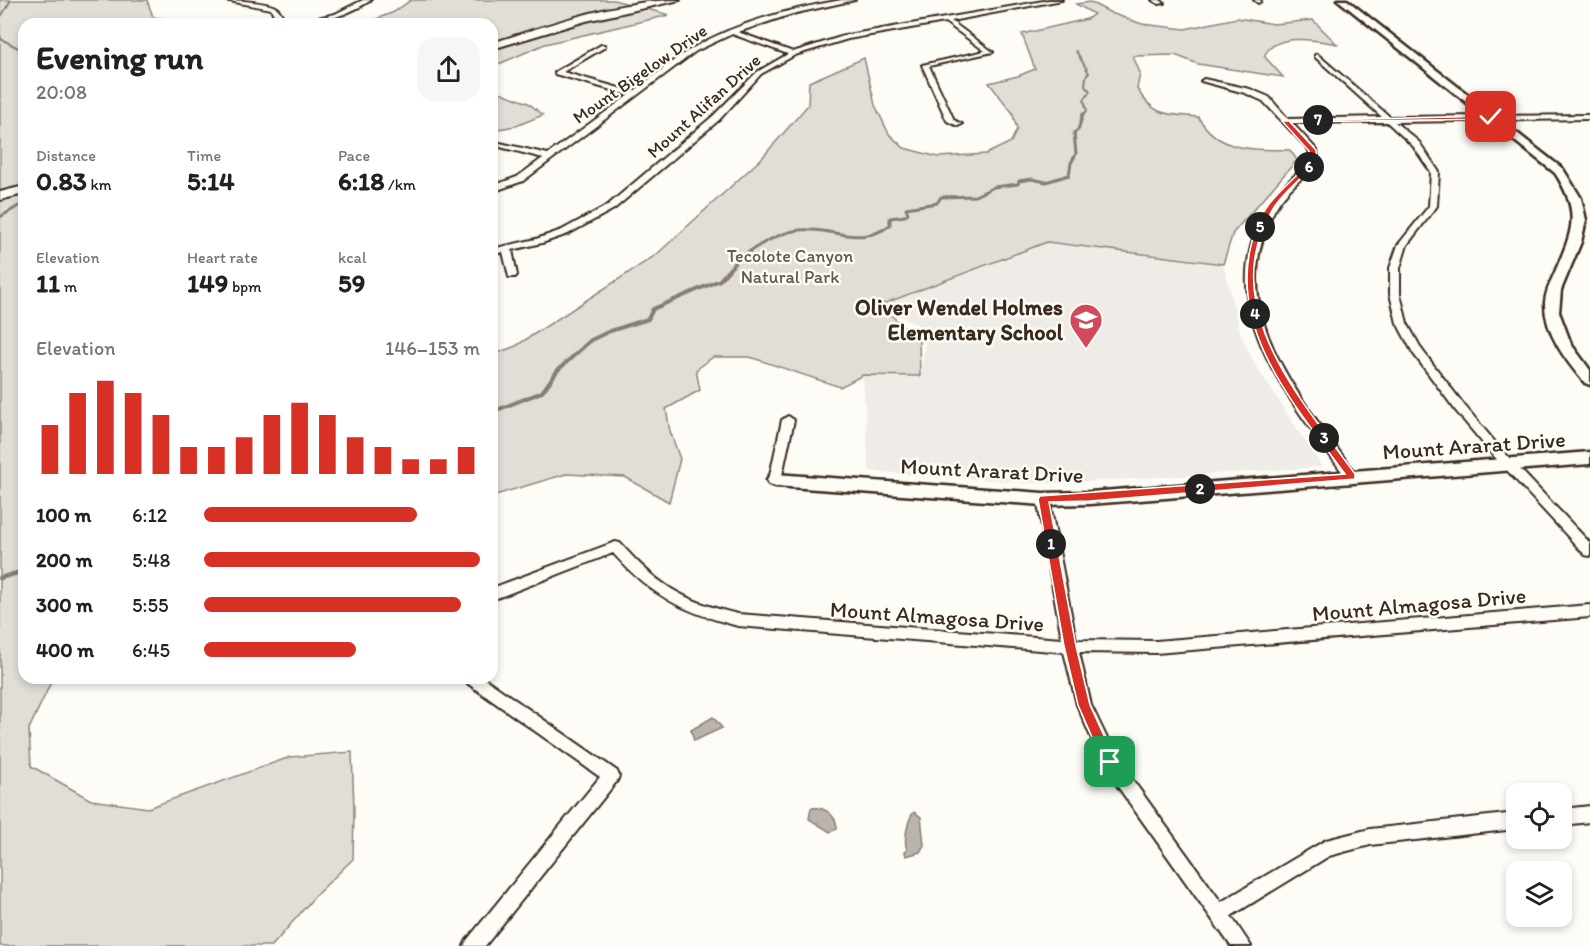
<!DOCTYPE html>
<meta charset="utf-8">
<style>
body{margin:0;font-family:Itim,sans-serif;background:#f6f6f6;color:#202124;height:100vh;display:flex;flex-direction:column;font-size:22px;white-space:nowrap}
*{box-sizing:border-box;margin:0}
p{font-size:20px;color:#757577}
.icon{flex:none;width:33px;height:33px;fill:none;stroke:currentColor;stroke-width:2;stroke-linecap:round;stroke-linejoin:round}
.map{position:relative;flex:1;overflow:hidden}
.side{position:absolute;left:18px;top:18px;width:480px;height:666px;display:flex;flex-direction:column;background:#fff;border-radius:18px;box-shadow:0 3px 9px #0003}
.side>*{flex:none}
.tools{position:absolute;left:1506px;top:783px;display:grid;gap:12px}
.tools a{display:grid;place-items:center;width:66px;height:66px;border-radius:12px;background:#fff;box-shadow:0 3px 9px #0003;font-size:30px}
.pin{position:absolute;display:grid;place-items:center;width:51px;height:51px;color:#fff;margin:-26px;border-radius:12px;box-shadow:0 3px 9px #0006}
.km{position:absolute;width:30px;height:30px;margin:-15px;border-radius:50%;background:#222;color:#fff;font-size:16px;line-height:30px;text-align:center}
.round{display:grid;place-items:center;flex:none;width:63px;height:63px;border-radius:18px;background:#f6f6f6}
.headline{display:flex;align-items:center;justify-content:space-between;height:102px;padding:0 18px}
h1{font-size:33px;font-weight:800;line-height:45px}
.stats{display:grid;grid-template-columns:repeat(3,1fr);gap:9px;height:102px;padding:6px 18px}
.stats div{display:grid;align-content:center}
.stats b{font-size:26px;font-weight:800}
.stats small{font-size:16px;font-weight:400}
.stats p{font-size:16px}
.chart{height:168px;padding:12px 18px}
.chart p{display:flex;justify-content:space-between}
.chart svg{width:100%;height:108px;margin-top:6px;stroke:#d93025;stroke-width:6}
ul{padding:0 18px;list-style:none;font-size:20px}
li{display:grid;grid-template-columns:96px 72px 1fr;align-items:center;height:45px}
li i{height:15px;border-radius:8px;background:#d93025}
.map>svg:first-child{display:block}
.built{fill:#efece7}
.green{fill:#e1ded7;stroke:#8e847a;stroke-width:1.5}
.water{fill:#bbb4ad;stroke:#887d74;stroke-width:1.5}
.lines{fill:none;stroke-linecap:round;stroke-linejoin:round}
.stream-far3{stroke:#887d74;stroke-width:2}
.stream-far2{stroke:#887d74;stroke-width:3}
.stream-far1{stroke:#887d74;stroke-width:4}
.stream{stroke:#887d74;stroke-width:4.5}
.street-casing{stroke:#3b2a1e;stroke-width:4}
.secondary-casing{stroke:#3b2a1e;stroke-width:5}
.primary-casing{stroke:#3b2a1e;stroke-width:4}
.street{fill:#fdfcf7;fill-rule:evenodd}
.secondary{fill:#fdfcf7;fill-rule:evenodd}
.primary{fill:#fdfcf7;fill-rule:evenodd}
.route{fill:#d93025;stroke:#fff;stroke-width:1.5}
.labels{text-anchor:middle;stroke-width:5;stroke-linejoin:round;paint-order:stroke}
.far-street-label{font-size:18px;fill:#3b2a1e;stroke:#fdfcf7}
.far-park-label{font-size:18px;fill:#64574c;stroke:#fdfcf7}
.poi-label{font-size:22px;font-weight:bold;fill:#3b2a1e;stroke:#fdfcf7;text-anchor:end}
.street-label{font-size:22px;fill:#3b2a1e;stroke:#fdfcf7}
</style>
<div class="map">
<svg width="1590" height="946" viewBox="0 0 1590 946">
<rect width="100%" height="100%" fill="#fdfcf7"/>
<filter id="ink" filterUnits="userSpaceOnUse"><feTurbulence type="fractalNoise" baseFrequency=".0167" numOctaves="2"/><feDisplacementMap in="SourceGraphic" scale="12" xChannelSelector="R" yChannelSelector="G"/><feConvolveMatrix kernelMatrix="1 2 1 2 8 2 1 2 1" color-interpolation-filters="sRGB"/></filter>
<g filter="url(#ink)">
<path class="built" d="M1047,242L1223,264L1241,335L1254,363L1322,467L1067,483H1032L869,471L863,375L920,376L927,330L880,305Z"/>
<path class="green" d="M0,0H147L153,17L198,24H24V678H53L29,729L31,766L91,800L148,808L290,757L352,752L354,809L353,859L315,896L272,946H0Z
M411,0H614L669,15L545,44L492,67V24H364L394,12Z
M1090,2L1111,13L1142,24L1185,29L1237,18L1274,24L1313,20L1337,44C1315,40 1276,32 1264,56L1283,77L1198,64L1175,55L1133,56L1140,73L1137,89C1154,117 1167,114 1198,117C1220,153 1252,149 1290,150L1297,160L1233,233L1223,264L1047,242L880,305L919,341L920,376L863,375L840,387L750,357H713L696,370L700,390L666,409L670,431L680,459L669,502L625,477L566,474L492,496V355L516,346L656,255L761,159L808,105L809,82L864,58L875,105L889,134L904,148L938,157L986,154L1011,142L1017,129L1012,112L989,83L1018,76L1035,69L1022,34L1087,19L1094,14L1076,4Z
M492,89L528,103L543,115L516,126L492,130Z"/>
<path class="water" d="M713,717L722,728L694,741L691,730Z
M811,808C824,806 837,815 837,829L830,832L809,819Z
M914,812L921,817L924,845L920,852L906,856L905,852L907,849C903,843 908,817 914,812Z"/>
<g class="lines">
<path class="stream-far3" d="M0,18L11,0
M0,35L1,39L24,51
M1076,51L1089,73L1086,76L1085,86L1090,91L1084,100L1087,111L1081,116"/>
<path class="stream-far2" d="M0,217L24,203
M737,260C755,247 778,232 800,230C834,227 861,248 890,225V218L905,216L908,213L906,208L937,203L941,197L975,196L994,187L1018,184L1019,181L1032,179L1046,182L1069,175L1071,163L1076,154L1074,133L1078,130L1083,114"/>
<path class="stream-far1" d="M492,412L542,392L558,370L591,340L610,331L648,319L653,309L720,280L739,258"/>
<path class="stream" d="M0,578L24,571"/>
<defs>
<path id="street" d="M224,0C235,0 266,2 275,7C281,10 283,18 285,24H279L271,9Z
M363,0H371C349,15 319,24 292,24L335,14Z
M842,0H855L792,14L738,32L793,52L847,35L1049,0H1062L951,21L993,52L929,66L954,120L962,124L958,126L947,121L922,65L985,51L945,22L848,39L795,55L761,74L719,120L614,209L568,234L542,243L512,250L517,275L515,277H509L503,252L492,255V249L536,239L562,230L608,205L713,116L757,72L788,54L732,34L696,51L523,181L492,192V186L517,177L543,158L500,147V143L548,154L629,95L555,74V72L601,45H605V47L563,72L633,92C653,77 672,60 693,48C738,22 790,9 842,0Z
M1152,0H1160L1164,3L1159,4Z
M1254,0H1260L1261,1L1258,3Z
M1317,54L1390,117L1590,115V119L1395,122L1419,142L1439,172L1437,206L1407,245L1400,268V294L1407,323L1422,350L1464,405L1500,448L1590,543V556L1585,555L1492,454L1456,411L1413,353L1397,323L1390,294V268L1398,245L1429,206L1431,172L1413,146L1387,122L1292,123L1317,150L1318,162C1304,178 1285,190 1275,209C1221,310 1299,395 1356,474L1358,477L1356,480H1348C1299,411 1218,320 1257,229C1261,219 1265,209 1271,201C1282,186 1297,174 1310,161L1309,150L1263,101L1245,93L1201,81L1204,79L1250,89L1269,97L1288,119L1382,117L1315,57V55Z
M788,416L794,420L781,480L775,484L769,480L782,420Z
M1043,494L1047,496L1049,499L1076,640L1156,641L1590,605V617L1156,653L1079,652L1091,705L1116,757L1221,902L1326,840L1370,829L1516,813V829L1370,845L1329,856L1231,916L1251,946H1231L1104,767L1077,705L1064,652L738,626C683,612 651,596 613,553L492,600V588L615,542L620,543C657,585 683,601 738,614L1062,639L1037,499L1039,496Z
M465,678H484L617,771L619,776L617,781L485,946H464L467,940L600,777L467,683Z
M1590,806V822L1562,825V809Z"/>
<path id="secondary" d="M1338,0H1347L1563,169L1581,198L1586,220L1581,242L1561,290L1559,312L1571,344L1590,370V385L1585,383C1566,361 1544,332 1545,302C1546,291 1551,281 1555,272C1573,230 1581,213 1555,173Z
M1590,452V464L1090,504L1043,505L775,486L769,484L767,480L769,476L775,474L1043,493L1090,492Z"/>
<path id="primary" d="M680,0L586,21L492,49V43C552,24 617,0 680,0Z
M24,186V194L0,200V192Z"/>
</defs>
<use href="#street" class="street-casing"/>
<use href="#secondary" class="secondary-casing"/>
<use href="#primary" class="primary-casing"/>
<use href="#street" class="street"/>
<use href="#secondary" class="secondary"/>
<use href="#primary" class="primary"/>
</g>
</g>
<path class="route" d="M1493,116L1491,119L1290,122L1316,150L1317,162C1303,178 1284,191 1273,209C1214,305 1302,400 1355,474V479L1090,501L1049,502L1076,646L1090,705L1116,762L1114,767H1105L1078,705L1064,646L1038,499L1040,496L1345,474C1298,409 1232,336 1250,250C1253,234 1259,217 1269,204C1281,189 1297,176 1310,162L1309,151L1282,121Z"/>
<defs>
<symbol id="school-pin" viewBox="-11 -11 22 30"><path d="M0 17L-7.5 6A9.5 9.5 0 1 1 7.5 6Z" fill="#d1495b" stroke="#fdfcf7"/><path d="M0-5L7-2L0 1L-7-2ZM-4 1L0 2.5L4 1V4Q0 6-4 4Z" fill="#fff"/></symbol>
</defs>
<g fill-rule="evenodd">
<use href="#school-pin" x="1067" y="301" width="38" height="52"/>
</g>
<g class="labels">
<g class="far-street-label">
<text transform="translate(640 74) rotate(-35)" y="6">Mount Bigelow Drive</text>
<text transform="translate(704 106) rotate(-42)" y="6">Mount Alifan Drive</text>
</g>
<g class="far-park-label">
<text x="790" y="262">Tecolote Canyon<tspan x="790" dy="21">Natural Park</tspan></text>
</g>
<g class="poi-label">
<text x="1063" y="315">Oliver Wendel Holmes<tspan x="1063" dy="25">Elementary School</tspan></text>
</g>
<g class="street-label">
<text transform="translate(1474 445) rotate(-4)" y="8">Mount Ararat Drive</text>
<text transform="translate(992 470) rotate(3)" y="8">Mount Ararat Drive</text>
<text transform="translate(1419 604) rotate(-5)" y="8">Mount Almagosa Drive</text>
<text transform="translate(937 616) rotate(4)" y="8">Mount Almagosa Drive</text>
</g>
</g>
</svg>
<div class="tools">
<a><svg class="icon" aria-label="locate" viewBox="0 0 24 24"><circle cx="12" cy="12" r="6"/><path d="M12 2v4M12 18v4M2 12h4M18 12h4"/></svg></a>
<a><svg class="icon" aria-label="layers" viewBox="0 0 24 24"><path d="M12 4l9 5-9 5-9-5zM3 14l9 5 9-5"/></svg></a>
</div>
<div class="pin" style="left:1110px;top:762px;background:#1e9e55"><svg class="icon" aria-label="arrive" viewBox="0 0 24 24"><path d="M6 21V4h12l-3 4 3 4H6"/></svg></div>
<div class="pin" style="left:1491px;top:117px;background:#d93025"><svg class="icon" aria-label="check" viewBox="0 0 24 24"><path d="M5 12l5 5 9-10"/></svg></div>
<b class="km" style="left:1051px;top:544px">1</b>
<b class="km" style="left:1200px;top:489px">2</b>
<b class="km" style="left:1324px;top:438px">3</b>
<b class="km" style="left:1255px;top:314px">4</b>
<b class="km" style="left:1260px;top:227px">5</b>
<b class="km" style="left:1309px;top:167px">6</b>
<b class="km" style="left:1318px;top:120px">7</b>
<section class="side">
<div class="headline"><div><h1>Evening run</h1><p>20:08</p></div><a class="round"><svg class="icon" aria-label="share" viewBox="0 0 24 24"><path d="M12 15V3M7 8l5-5 5 5M5 13v7h14v-7"/></svg></a></div>
<div class="stats">
<div><p>Distance</p><b>0.83<small> km</small></b></div>
<div><p>Time</p><b>5:14</b></div>
<div><p>Pace</p><b>6:18<small> /km</small></b></div>
</div>
<div class="stats">
<div><p>Elevation</p><b>11<small> m</small></b></div>
<div><p>Heart rate</p><b>149<small> bpm</small></b></div>
<div><p>kcal</p><b>59</b></div>
</div>
<div class="chart"><p><span>Elevation</span>146–153 m</p>
<svg viewBox="0 0 160 44" preserveAspectRatio="none"><path d="M5 44V24M15 44V11M25 44V6M35 44V11M45 44V20M55 44V33M65 44V33M75 44V29M85 44V20M95 44V15M105 44V20M115 44V29M125 44V33M135 44V38M145 44V38M155 44V33"/></svg>
</div>
<ul>
<li><b>100 m</b>6:12<i style="width:77%"></i></li>
<li><b>200 m</b>5:48<i style="width:100%"></i></li>
<li><b>300 m</b>5:55<i style="width:93%"></i></li>
<li><b>400 m</b>6:45<i style="width:55%"></i></li>
</ul>
</section>
</div>
